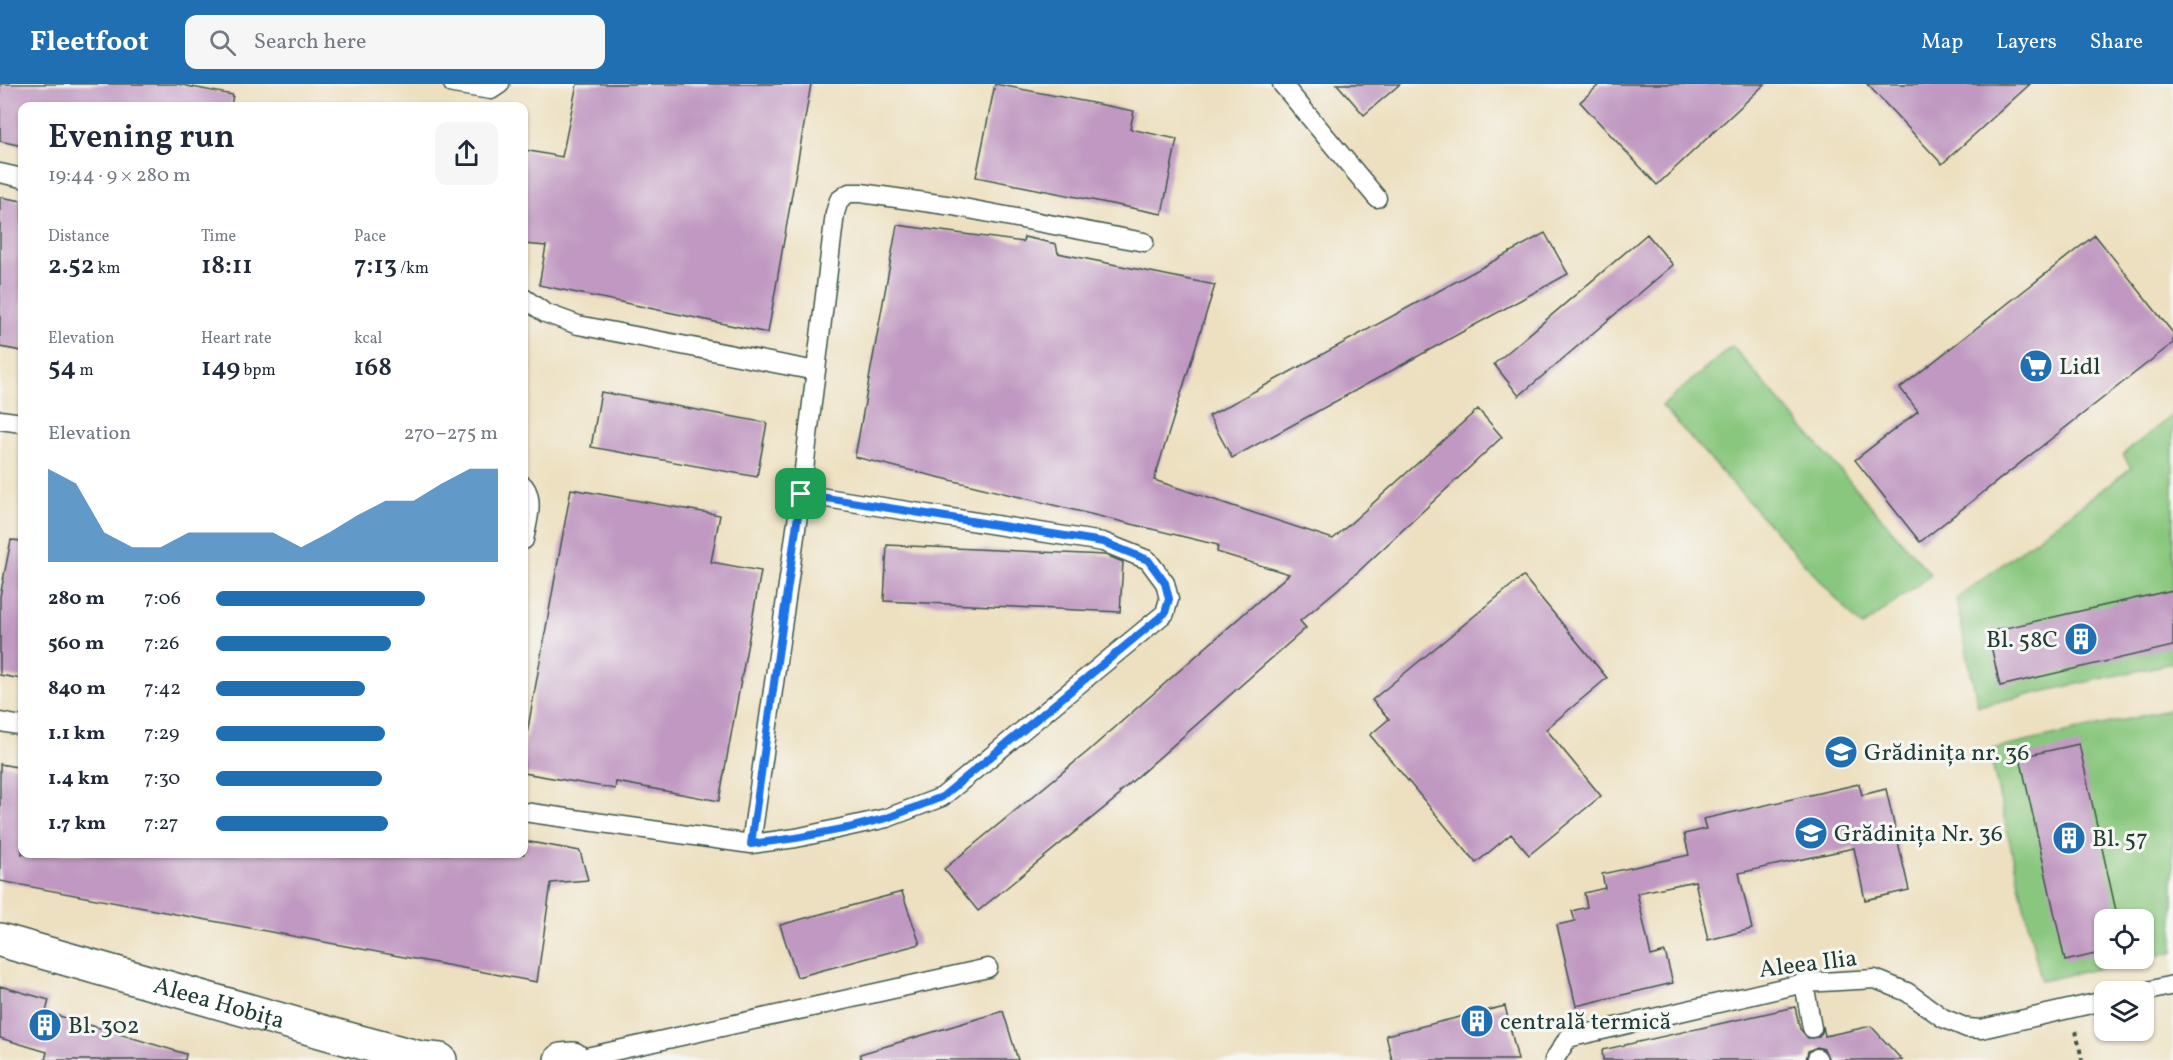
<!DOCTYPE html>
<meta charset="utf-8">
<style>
body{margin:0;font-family:Vollkorn,serif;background:#f6f6f7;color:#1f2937;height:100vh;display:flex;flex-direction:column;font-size:22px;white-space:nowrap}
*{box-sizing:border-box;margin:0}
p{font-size:20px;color:#747a83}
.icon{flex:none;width:33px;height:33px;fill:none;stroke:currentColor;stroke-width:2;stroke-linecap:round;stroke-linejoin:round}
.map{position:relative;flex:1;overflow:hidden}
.sheet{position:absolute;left:18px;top:18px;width:510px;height:756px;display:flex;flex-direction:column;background:#fff;border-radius:12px;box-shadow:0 2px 4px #0004}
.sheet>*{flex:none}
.tools{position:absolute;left:2094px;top:825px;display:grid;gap:12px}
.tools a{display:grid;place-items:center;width:60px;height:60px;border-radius:12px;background:#fff;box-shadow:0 2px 4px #0004;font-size:30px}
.pin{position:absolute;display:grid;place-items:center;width:51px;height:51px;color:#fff;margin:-26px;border-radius:12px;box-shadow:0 3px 9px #0006}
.round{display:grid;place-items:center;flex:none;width:63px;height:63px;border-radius:12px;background:#f6f6f7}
.summary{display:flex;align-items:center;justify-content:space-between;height:102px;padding:0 30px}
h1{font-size:33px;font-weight:600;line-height:45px}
.figures{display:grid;grid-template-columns:repeat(3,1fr);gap:9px;height:102px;padding:6px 30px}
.figures div{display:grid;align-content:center}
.figures b{font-size:26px;font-weight:600}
.figures small{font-size:16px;font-weight:400}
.figures p{font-size:16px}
.chart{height:168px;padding:12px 30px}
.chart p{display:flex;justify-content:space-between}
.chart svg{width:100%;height:108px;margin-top:6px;fill:#1f6fb2;opacity:.7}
ul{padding:0 30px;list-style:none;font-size:20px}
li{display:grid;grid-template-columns:96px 72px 1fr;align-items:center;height:45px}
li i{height:15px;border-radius:8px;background:#1f6fb2}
header{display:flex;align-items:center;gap:36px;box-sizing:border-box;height:84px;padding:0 30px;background:#1f6fb2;color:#fff}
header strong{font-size:28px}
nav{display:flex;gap:33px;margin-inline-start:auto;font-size:21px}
.search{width:420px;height:54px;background:#f6f6f7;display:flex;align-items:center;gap:15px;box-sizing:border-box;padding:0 21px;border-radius:12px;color:#747a83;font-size:22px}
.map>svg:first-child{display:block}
.green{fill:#89c77e;stroke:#548259;stroke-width:1.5}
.building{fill:#c098c1}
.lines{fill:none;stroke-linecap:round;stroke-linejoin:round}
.lane-casing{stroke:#3e5549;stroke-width:21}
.street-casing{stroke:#3e5549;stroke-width:36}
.path{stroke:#3e5549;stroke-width:4;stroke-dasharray:4.5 4.5;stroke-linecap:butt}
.lane{stroke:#fff;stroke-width:18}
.street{stroke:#fff;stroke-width:33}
.route-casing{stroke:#fff;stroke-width:12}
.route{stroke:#1a73e8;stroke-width:8}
.labels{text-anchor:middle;stroke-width:6;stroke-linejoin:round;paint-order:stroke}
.poi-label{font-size:24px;fill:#1f3d34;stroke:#f6f6f2;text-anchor:start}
.street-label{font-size:24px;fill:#1f3d34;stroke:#f6f6f2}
</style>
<header>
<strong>Fleetfoot</strong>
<div class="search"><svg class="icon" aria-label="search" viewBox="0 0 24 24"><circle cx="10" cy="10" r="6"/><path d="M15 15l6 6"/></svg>Search here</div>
<nav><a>Map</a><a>Layers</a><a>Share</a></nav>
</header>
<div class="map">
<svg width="2173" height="976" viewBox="0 0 2173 976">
<rect width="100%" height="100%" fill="#f6f6f2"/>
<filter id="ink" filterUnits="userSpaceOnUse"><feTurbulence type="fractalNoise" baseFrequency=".0167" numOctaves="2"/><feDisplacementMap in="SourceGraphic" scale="12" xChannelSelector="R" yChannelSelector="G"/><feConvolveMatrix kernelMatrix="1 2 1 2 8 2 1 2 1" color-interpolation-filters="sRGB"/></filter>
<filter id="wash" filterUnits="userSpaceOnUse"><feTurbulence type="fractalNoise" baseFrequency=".008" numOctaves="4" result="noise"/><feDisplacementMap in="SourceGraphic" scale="24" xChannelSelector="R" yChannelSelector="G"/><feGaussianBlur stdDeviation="1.35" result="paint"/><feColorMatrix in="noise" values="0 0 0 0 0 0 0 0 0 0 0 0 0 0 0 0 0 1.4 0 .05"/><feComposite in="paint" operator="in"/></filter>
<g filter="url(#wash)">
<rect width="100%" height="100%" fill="#ede0c0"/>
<path class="green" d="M1732,262L1931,491L1862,543L1662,322Z
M2173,331V579L1978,622L1956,515L2131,384L2123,370Z
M2173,625V868L2144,874V836H2104V874L2143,875L2041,897L1989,666Z"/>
<g id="blocks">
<path class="building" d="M0,0H177L233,11L231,22H22V62L0,57Z
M577,0H811L768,249L539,201L546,162L524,160V66L562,73Z
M995,0L1134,27L1130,45L1177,55L1162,130L976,93Z
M1337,0H1400L1364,31Z
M1600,0H1765L1657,101L1580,18Z
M1867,0H2030L1942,80Z
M0,113L22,117V267L0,263Z
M897,141L1023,158L1024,153L1056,160L1058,169L1215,201L1154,396L1333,455L1478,325L1502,353L1359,487L1300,537L1306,544L1119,709L1120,711L978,827L944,785L1086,669L1289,490L1217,468L1218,461L855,373Z
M1545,149L1568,190L1232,374L1209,332Z
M1647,150L1673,181L1519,312L1494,280Z
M2095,151L2173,249V259L1920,458L1855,376L1918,327L1900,304Z
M601,308L767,339L757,393L591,363Z
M571,405L720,431L711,478L761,487L719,717L616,698L615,705L524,689V666Z
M11,456L22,457V595L0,591V512Z
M887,461L1105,471L1123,478L1120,528L884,517Z
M1523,492L1607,594L1546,645L1601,712L1529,771L1511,750L1476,779L1370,651L1389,635L1372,616Z
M2173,506V562L2000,602L1988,548Z
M2079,660L2118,836H2104V868L2065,877L2020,673Z
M0,680L22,684V770H524V757L580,767L588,796L551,799L537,898L0,797Z
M1859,700L1862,711L1886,705L1909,806L1865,816L1854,764L1739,789L1752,845L1708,856L1695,797L1637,809L1651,872L1665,868L1673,899L1576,922L1557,841L1575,837L1572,827L1587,823L1584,809L1605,804L1602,790L1689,771L1684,750L1706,745L1703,735Z
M902,808L920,860L797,893L780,841Z
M0,902L49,916L46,928L186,970L185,976H45L47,968L0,954Z
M1505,922L1518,976H1392L1386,951Z
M1795,923L1800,945L1808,954L1819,953L1822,948L1823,942L1825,952L1871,942L1902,976H1829L1824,965L1817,963L1808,967L1806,976H1603L1602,966Z
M1003,927L1018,976H861L860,970Z"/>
</g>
</g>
<g filter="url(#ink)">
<use href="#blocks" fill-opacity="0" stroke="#3e5549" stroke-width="1.5"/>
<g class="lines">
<defs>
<path id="lane" d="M453,0L491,6L500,0
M1282,0L1377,114
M0,89L22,94
M524,214L545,229L578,241L816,287
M0,336L22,339
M524,402C535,416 527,439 524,456
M0,638L22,642
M524,728L751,760L796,754L887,734L942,713L1165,529L1169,515L1165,499L1148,476L1103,458L801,410
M751,760L801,410L835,129L839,116L849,109H861L953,122L1144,158
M1804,899L1812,944
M2144,908L2173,901
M1817,974L1818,976
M573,976L988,884
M1554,976L1568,954L1804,899L1875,895L1907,908L1943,934L1967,944L1981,945L2104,917"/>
<g id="street">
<path id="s1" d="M0,856L341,953L420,974L440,976"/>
<path d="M561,976L573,975"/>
</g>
</defs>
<use href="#lane" class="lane-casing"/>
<use href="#street" class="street-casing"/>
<path class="path" d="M2076,947L2082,976"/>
<use href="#lane" class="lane"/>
<use href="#street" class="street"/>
</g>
</g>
<g class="lines" filter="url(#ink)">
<defs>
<path id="route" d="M801,410L1103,458L1148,476L1165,499L1169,515L1165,529L942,713L887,734L848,744L796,754L751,760Z"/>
</defs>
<use href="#route" class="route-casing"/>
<use href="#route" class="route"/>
</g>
<defs>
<symbol id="supermarket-disc" viewBox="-11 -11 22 22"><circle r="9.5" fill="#1f6fb2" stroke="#f6f6f2"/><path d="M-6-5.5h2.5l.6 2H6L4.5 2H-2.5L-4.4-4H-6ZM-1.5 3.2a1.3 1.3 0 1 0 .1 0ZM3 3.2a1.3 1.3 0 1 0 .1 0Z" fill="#fff"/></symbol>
<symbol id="building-disc" viewBox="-11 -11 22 22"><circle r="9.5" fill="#1f6fb2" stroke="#f6f6f2"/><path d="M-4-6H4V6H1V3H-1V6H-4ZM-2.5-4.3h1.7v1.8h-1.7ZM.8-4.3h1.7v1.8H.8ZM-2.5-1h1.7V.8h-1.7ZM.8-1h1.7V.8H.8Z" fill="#fff"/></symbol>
<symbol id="school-disc" viewBox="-11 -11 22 22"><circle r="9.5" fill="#1f6fb2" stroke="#f6f6f2"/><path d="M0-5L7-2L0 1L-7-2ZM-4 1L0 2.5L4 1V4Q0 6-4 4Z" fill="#fff"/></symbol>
</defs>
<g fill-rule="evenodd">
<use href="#supermarket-disc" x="2017" y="263" width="38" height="38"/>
<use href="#building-disc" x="2062" y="536" width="38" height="38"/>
<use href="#school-disc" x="1822" y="649" width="38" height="38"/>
<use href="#school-disc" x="1792" y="730" width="38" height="38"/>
<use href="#building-disc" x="2050" y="735" width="38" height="38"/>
<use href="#building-disc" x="1458" y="918" width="38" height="38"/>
<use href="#building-disc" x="26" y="922" width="38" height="38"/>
</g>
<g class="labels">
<g class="poi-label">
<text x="2059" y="290">Lidl</text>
<text x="2058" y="563" text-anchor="end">Bl. 58C</text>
<text x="1864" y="676">Grădinița nr. 36</text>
<text x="1834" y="757">Grădinița Nr. 36</text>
<text x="2092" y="762">Bl. 57</text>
<text x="1500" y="945">centrală termică</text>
<text x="68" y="949">Bl. 302</text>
</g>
<g class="street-label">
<text transform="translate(1808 879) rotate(-7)" y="8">Aleea Ilia</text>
<text dy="8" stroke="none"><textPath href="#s1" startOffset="228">Aleea Hobița</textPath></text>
</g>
</g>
</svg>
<div class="tools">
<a><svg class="icon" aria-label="locate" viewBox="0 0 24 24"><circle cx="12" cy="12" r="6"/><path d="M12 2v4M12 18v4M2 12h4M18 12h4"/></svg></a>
<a><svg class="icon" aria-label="layers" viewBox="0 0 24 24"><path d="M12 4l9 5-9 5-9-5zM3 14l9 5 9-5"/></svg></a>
</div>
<div class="pin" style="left:801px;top:410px;background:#1e9e55"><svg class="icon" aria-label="arrive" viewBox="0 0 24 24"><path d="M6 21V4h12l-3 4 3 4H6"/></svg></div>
<section class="sheet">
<div class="summary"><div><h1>Evening run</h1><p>19:44 · 9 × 280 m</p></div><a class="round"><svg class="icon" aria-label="share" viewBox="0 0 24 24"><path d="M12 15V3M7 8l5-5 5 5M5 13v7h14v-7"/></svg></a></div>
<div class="figures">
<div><p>Distance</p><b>2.52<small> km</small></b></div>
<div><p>Time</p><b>18:11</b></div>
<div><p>Pace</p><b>7:13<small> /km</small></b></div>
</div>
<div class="figures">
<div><p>Elevation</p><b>54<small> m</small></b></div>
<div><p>Heart rate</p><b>149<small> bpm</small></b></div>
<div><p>kcal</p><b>168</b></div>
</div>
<div class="chart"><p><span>Elevation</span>270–275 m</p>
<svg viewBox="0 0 160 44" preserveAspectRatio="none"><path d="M0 44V6L10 12L20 32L30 38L40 38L50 32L60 32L70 32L80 32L90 38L100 32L110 25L120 19L130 19L140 12L150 6L160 6V44z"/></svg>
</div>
<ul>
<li><b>280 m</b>7:06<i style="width:74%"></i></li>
<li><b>560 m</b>7:26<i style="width:62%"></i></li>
<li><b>840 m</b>7:42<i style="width:53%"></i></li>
<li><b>1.1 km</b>7:29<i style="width:60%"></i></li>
<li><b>1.4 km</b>7:30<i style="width:59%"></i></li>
<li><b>1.7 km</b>7:27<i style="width:61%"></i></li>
</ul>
</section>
</div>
